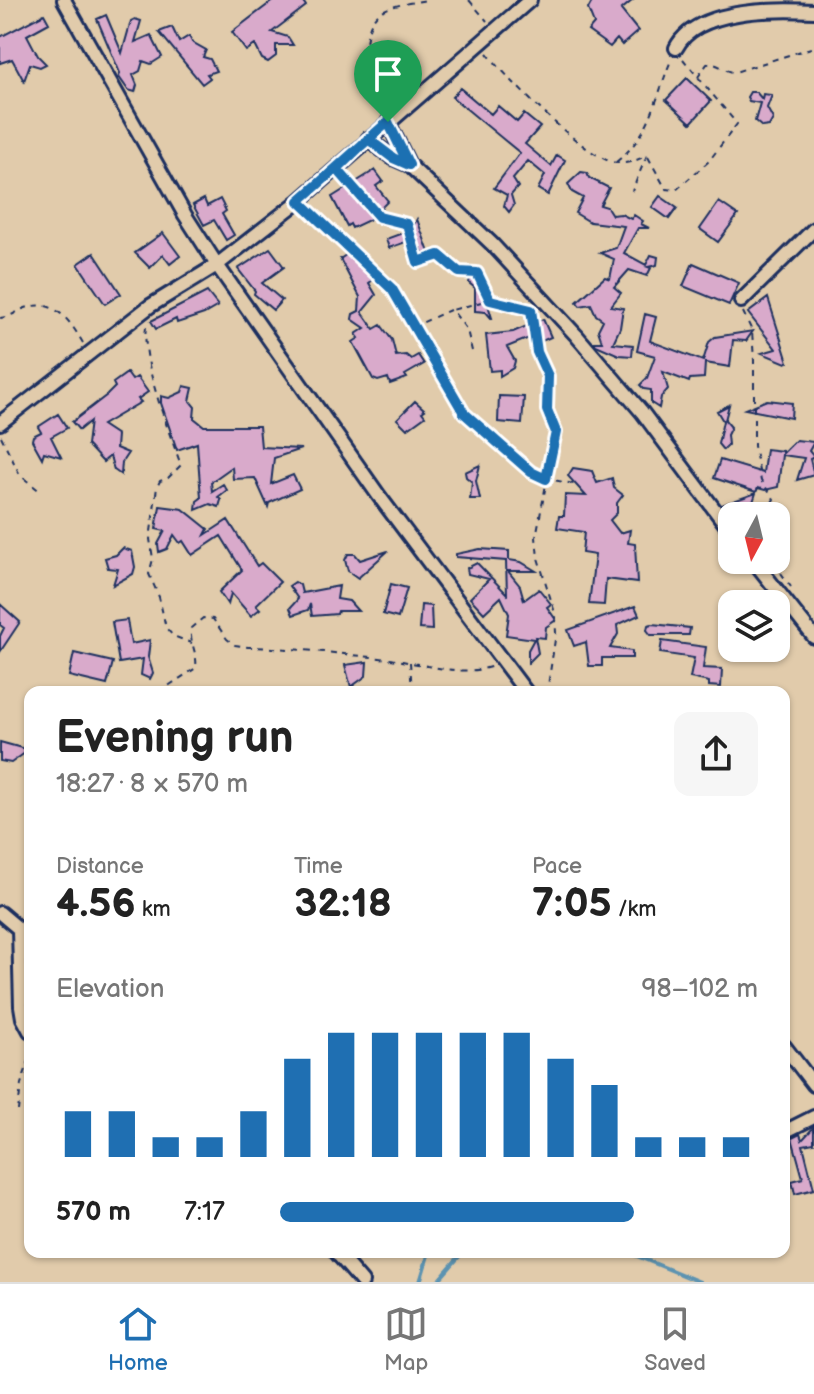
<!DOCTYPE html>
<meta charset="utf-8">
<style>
body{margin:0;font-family:"Balsamiq Sans",sans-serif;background:#f6f6f6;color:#222;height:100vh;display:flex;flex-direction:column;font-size:30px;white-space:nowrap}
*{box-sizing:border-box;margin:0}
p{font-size:26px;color:#767676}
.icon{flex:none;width:44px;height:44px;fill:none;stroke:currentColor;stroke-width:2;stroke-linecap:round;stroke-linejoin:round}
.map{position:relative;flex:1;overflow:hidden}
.panel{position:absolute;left:24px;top:686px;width:766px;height:572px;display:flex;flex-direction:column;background:#fff;border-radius:16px;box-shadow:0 2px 6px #0004}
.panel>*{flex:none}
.needle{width:52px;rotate:187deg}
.fabs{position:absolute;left:718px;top:502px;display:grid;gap:16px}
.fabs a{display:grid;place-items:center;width:72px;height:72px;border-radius:16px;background:#fff;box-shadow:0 2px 6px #0004;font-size:40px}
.pin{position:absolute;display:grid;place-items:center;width:68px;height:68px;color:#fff;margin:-82px -34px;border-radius:50% 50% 50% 0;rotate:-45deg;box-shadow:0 0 8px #0007}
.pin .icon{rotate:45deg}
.round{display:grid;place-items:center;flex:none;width:84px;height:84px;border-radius:16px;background:#f6f6f6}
.overview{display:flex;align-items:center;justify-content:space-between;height:136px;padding:0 32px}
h1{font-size:44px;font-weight:700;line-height:60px}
.figures{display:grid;grid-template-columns:repeat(3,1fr);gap:12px;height:136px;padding:8px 32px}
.figures div{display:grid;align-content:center}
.figures b{font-size:40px;font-weight:700}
.figures small{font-size:22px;font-weight:400}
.figures p{font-size:22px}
.chart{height:224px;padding:16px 32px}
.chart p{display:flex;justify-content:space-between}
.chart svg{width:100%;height:144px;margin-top:8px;stroke:#1f6fb2;stroke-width:6}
ul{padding:0 32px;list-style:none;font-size:26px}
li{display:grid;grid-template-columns:128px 96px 1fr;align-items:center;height:60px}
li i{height:20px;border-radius:10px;background:#1f6fb2}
.tabs{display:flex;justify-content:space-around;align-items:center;height:112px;border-top:2px solid #e0e0e0;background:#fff;font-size:22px;color:#767676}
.tabs a{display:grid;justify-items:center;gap:4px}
.tabs .active{color:#1f6fb2}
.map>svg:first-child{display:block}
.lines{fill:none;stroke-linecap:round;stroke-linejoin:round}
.stream{stroke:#5c93b1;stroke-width:4}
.building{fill:#d9aacb;stroke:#1b2f5e;stroke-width:2}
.minor-casing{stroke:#1b2f5e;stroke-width:18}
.path{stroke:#1b2f5e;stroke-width:2;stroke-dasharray:6 6;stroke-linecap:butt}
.minor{stroke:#e1cbab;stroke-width:12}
.route-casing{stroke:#fff;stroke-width:16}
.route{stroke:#1f6fb2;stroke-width:10}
</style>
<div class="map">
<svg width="814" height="1282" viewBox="0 0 814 1282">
<rect width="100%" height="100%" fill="#e1cbab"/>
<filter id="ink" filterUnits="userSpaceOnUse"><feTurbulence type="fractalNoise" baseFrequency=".0125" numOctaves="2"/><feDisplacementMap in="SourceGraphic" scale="16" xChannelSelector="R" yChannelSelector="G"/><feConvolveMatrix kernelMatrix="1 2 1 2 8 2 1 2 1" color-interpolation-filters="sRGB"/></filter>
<g filter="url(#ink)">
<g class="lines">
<path class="stream" d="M627,1252L700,1282
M420,1282L429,1252
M437,1282L463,1252"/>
</g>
<path class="building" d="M274,0H302L306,6L272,32L288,37L293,45H276V56L268,62L262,59L255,45L246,51L232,32Z
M593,0H633L621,10L638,31L622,45L617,39L610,47L588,31L594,24L588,9Z
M44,14L49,23L27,35L38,56L46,64L40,67L30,64L24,81L12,59L0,63V37Z
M106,15L122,53L131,21L135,19L141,21L135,42L151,35L162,57L151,64L143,61L140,71L133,75L137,85L135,92L128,90L119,77L120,73L97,19Z
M172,27L179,42L189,36L192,42L206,50L203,57L210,59L216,71L207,74L210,78L202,84L159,32Z
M687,78L711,101L691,123L666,100Z
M460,88L491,114L498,106L517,122L524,114L540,127L525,144L551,166L557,155L565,160L548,195L538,189L545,175L528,161L513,179L518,187L511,195L514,205L509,212L504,206L507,195L494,188L520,153L452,97Z
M750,92H756L762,99L763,94L772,95L767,108L773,119L769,126L762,127L755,121L760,103L749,101L747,97Z
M375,170L383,181L376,186L388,201L369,220L352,228L350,224L347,226L332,197Z
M581,172L587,173L589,178L609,188L600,205L607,207L612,215L621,214L631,219L634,215L643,221L641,224L649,228H638L624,253L646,265L651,255L658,257L657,265L648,267L651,268L647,276L629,270L614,287L621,293L611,306L623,308L620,328L613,343L633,345L632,356L619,355L596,345L594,342H602L598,330L603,320L596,315L591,304L580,306L577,302L605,277L610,279L614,259L600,253L616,248L624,226L590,222L575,213L583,198L572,192L568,184Z
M660,196L677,208L669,219L652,207Z
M204,199L207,206L220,199L226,211L222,214L234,235L226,240L214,220L204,225L193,205Z
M719,202L738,215L718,242L700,229Z
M417,219L431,258L428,260L414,239L389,248L386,239L411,230Z
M163,233L180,256L170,264L163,255L150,268L135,253Z
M270,248L284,267L262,283L282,300L273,310L254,294L255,291L238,269Z
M353,250L373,280L369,283L376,295L362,312L374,329L381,325L392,340L396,356L406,355L411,359L418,355L424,364L405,375L407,378L390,384L388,378L378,381L373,379L353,342L359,338L356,334L365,328L352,319L353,314L359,311L360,297L340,259Z
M94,253L121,294L105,304L78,264Z
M693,263L739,283L729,305L683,286Z
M479,275L492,318H491L486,312L475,311V288L469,283L470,278Z
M207,292L218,306L204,314L177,323L176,319L156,329L151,321Z
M768,298L788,362L786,363L762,353L776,349L748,313Z
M645,314L656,317L650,341L703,361L709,342L715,337L753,331L746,341L733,340L730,367L705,363L704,378L690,379L689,382L663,372L668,389L661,397L659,408L651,403V390L644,389L640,385L647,378L655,356L637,351Z
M543,319L551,337L542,341L539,334L507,347L515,361L513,368L500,376V370L490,371L486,335L513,332Z
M127,373L132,380L137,377L148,392L138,399L141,402L102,425L117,435L116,448L128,453L122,462L121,475L114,470L110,456L103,462L87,445L90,421L79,430L72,422L107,395L115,387L113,383Z
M184,386L193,388L190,401L195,407L194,418L204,426H259L261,447L301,449L274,458L271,484L293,475L300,489L269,503L268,507L255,478L233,479L232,467L211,482L212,491L223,484L227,490L218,497L221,500L219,507L210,504L196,510L197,501L201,498L197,443L177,450L161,403V396L169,398L182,392Z
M499,396L524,397L522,424L498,422Z
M767,400L792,403L791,418L745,409Z
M415,401L425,410L422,412L425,416L407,429L397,419Z
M729,405L725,420L731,427L727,435L728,445L723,450L718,444L723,421L717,411Z
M58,414L67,428L51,437L61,457L44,452L42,458L32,440L33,436L41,432L38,427Z
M796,440L814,442L809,451L814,457L810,459L814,475L797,480L804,458L782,455L778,487L765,490L758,488L756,492L714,478L720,460L763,473L766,449L782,451V454Z
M480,465L476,481L480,499H470L472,482L466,477L465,472Z
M573,468L592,471L597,483L612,478L614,488L623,495L617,503V513L610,520L620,533L630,530L628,543L635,544L637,583L606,579L604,605L589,604L595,555L582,553L584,532L557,528L559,516H564L565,495L586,496L568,476Z
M756,493L750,511L745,515L726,510L722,505Z
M160,506L183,509L208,529L205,535L228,520L257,566L261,563L280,582L256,605L260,609L251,616L231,593L228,605L219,592L242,570L221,536L192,555L183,541L180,543L174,535L167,549L159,552L158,544L165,531L156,529Z
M123,548L132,551L135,567L133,574L113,585L118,569L108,568L105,558L116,555Z
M480,549L509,551V560L521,562L536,571H508L520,586L524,600L539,589L551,604L547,607L556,620L546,627L545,638L535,637L538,653L528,663V650L534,639L506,635L509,614L501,597L484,613L470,598L489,579L468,574L467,568L477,563L507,594L506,561L456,557V554Z
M388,551L358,578L348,571L345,560L348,554H355L360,560Z
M295,582L300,585L302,593L339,586L337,599L349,601L358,611H338L337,614L312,616L310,604L308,610L293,615L290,608L298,599L289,586Z
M391,584L407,588L398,618L383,614Z
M0,604L20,622L0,652V636L4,628L0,625Z
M421,605L431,606L432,630L419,629Z
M635,606L639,615L617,625L618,634L610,648L632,651V658H602V666H589L586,642L574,646L568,630Z
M127,620L131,644L150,640L148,657L153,673L150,679L141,675L143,659L119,663L112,622Z
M652,624L690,628L689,635H651L647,630L648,625Z
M662,641L706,647L703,668L722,669L721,687L709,686V682L690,678L694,658L660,653Z
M74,653L113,662L107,685L69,676Z
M367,662L366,676L351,687L345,665Z
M0,742L29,750L11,763L0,761Z
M814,1127V1143L803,1145L814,1189L795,1194L792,1181L803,1178L792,1138L800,1134L802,1140Z"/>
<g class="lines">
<defs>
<path id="minor" d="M64,0L185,215L217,265L379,496L526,692
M676,48C696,8 776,9 814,11
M388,122L409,165
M368,139L393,158L409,165L492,244L576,335L642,412L732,533
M741,301L814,229
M0,423L150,306L217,265L299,201L530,0
M753,560L814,637
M0,913L19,929L21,1006L23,1018L30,1031
M784,1046L814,1085
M784,1132L814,1117
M336,1252L362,1282"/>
</defs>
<use href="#minor" class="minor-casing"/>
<path class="path" d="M469,0L487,21
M487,53C508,79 585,159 617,163C628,164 638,160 647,155L632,191
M698,77L707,64C719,62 724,72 735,72L814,47
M385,108C381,101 375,94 371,87C363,69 362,28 378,14C388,5 412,3 426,0
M648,157L666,189L676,190L709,161L737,124L683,59
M616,162C652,134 655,98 672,58
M345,179L379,217L407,224L418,262L439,255L459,272L477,273L490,299
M309,209L392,289L415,326L450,310
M743,312L752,331L754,360V446L761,481L774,499L764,516
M0,318C11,317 14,313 23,309C54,296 70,321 83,343
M415,326L453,398L477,426L538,477L579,485
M146,327C141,361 169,432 181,465L168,478L160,481L157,487L150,539L153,559L149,574L159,597L166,628L173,636L192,643
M472,351L467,330L452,310L492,299L531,310L537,352L548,376L547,410L556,432L536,537L538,558L555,613L556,633L547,692
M1,436L20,475L41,492
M781,573L791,587
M410,662L412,692
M159,692L196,668C198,653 189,642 191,628L203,618L213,619L227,639L235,645L248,647C295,648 343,654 389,659C422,663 461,678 493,666
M18,1111L21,1084L30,1058"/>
<use href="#minor" class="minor"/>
</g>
</g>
<g class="lines" filter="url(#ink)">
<defs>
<path id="route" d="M388,122C358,148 329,175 299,201L392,289L464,413L531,472L546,479L556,432L547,410L548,376L537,352L531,310L490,300L477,273L459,272L439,255L418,262L407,224L379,217L337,169L368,139L393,158L409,165L388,122"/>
</defs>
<use href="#route" class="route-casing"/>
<use href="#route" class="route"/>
</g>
</svg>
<div class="fabs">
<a><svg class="needle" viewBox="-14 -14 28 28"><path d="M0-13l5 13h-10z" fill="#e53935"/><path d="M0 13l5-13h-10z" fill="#767676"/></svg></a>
<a><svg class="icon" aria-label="layers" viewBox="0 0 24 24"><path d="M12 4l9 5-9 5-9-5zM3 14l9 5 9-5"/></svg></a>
</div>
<div class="pin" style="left:388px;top:122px;background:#1e9e55"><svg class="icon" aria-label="arrive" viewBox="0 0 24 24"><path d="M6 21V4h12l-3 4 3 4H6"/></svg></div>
<section class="panel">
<div class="overview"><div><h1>Evening run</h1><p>18:27 · 8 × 570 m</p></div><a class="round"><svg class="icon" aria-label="share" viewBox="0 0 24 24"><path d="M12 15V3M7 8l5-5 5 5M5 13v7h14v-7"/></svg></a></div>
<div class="figures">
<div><p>Distance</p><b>4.56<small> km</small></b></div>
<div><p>Time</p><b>32:18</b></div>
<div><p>Pace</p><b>7:05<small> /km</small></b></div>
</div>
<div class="chart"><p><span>Elevation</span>98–102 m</p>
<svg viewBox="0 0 160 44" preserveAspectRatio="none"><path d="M5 44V30M15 44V30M25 44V38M35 44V38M45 44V30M55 44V14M65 44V6M75 44V6M85 44V6M95 44V6M105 44V6M115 44V14M125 44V22M135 44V38M145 44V38M155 44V38"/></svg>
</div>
<ul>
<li><b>570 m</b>7:17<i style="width:74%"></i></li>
</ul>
</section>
</div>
<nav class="tabs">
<a class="active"><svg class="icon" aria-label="home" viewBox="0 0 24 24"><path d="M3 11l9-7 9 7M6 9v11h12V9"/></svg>Home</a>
<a><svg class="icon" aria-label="map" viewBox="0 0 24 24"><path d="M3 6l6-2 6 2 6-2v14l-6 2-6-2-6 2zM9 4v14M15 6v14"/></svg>Map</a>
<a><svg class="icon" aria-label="saved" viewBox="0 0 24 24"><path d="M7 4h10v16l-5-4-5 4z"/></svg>Saved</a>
</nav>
